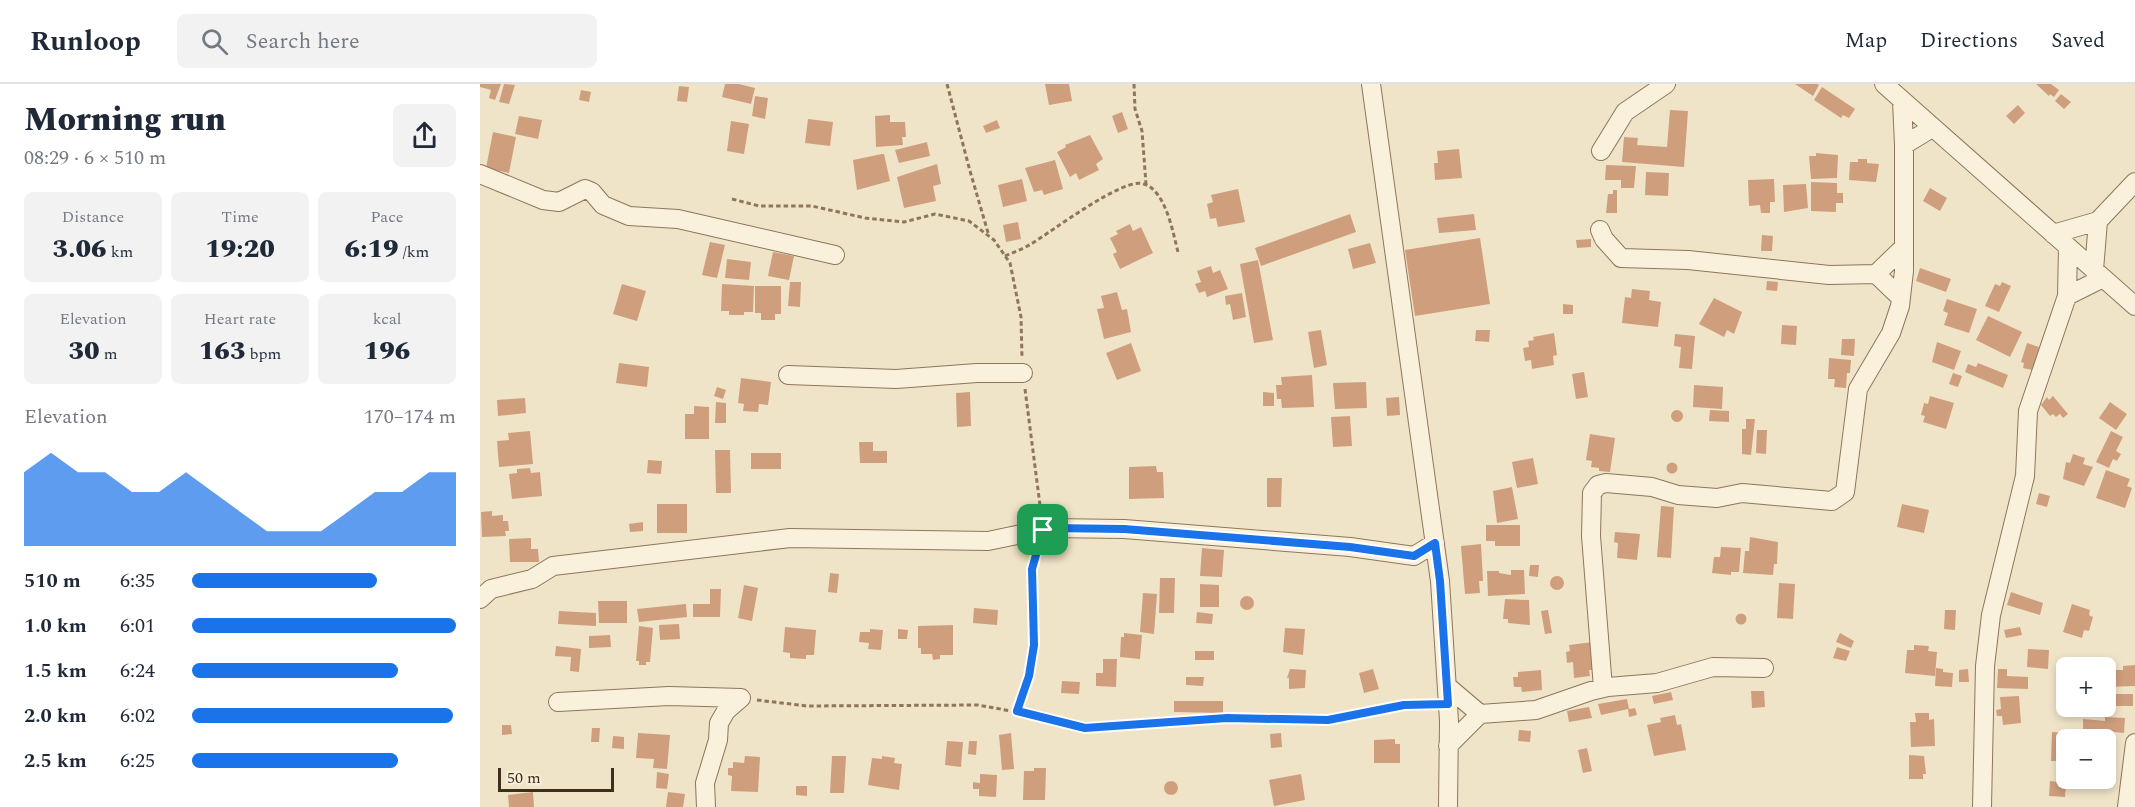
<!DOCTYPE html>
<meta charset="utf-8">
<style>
body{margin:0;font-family:Spectral,serif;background:#f2f2f3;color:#1f2937;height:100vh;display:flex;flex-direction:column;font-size:22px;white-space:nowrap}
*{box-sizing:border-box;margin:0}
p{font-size:20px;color:#747a83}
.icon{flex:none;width:33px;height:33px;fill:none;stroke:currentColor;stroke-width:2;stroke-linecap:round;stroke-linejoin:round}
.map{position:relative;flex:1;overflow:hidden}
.drawer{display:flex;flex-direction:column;background:#fff;width:480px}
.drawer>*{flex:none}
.tools{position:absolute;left:1576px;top:573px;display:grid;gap:12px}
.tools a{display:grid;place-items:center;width:60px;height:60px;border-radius:9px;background:#fff;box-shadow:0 3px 9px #0003;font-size:30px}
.scale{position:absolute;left:18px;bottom:15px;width:116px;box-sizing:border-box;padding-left:6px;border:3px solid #3d2e20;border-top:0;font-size:16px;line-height:21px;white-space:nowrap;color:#3d2e20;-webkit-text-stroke:4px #f7eed8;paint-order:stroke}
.pin{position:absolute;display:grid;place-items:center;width:51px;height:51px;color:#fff;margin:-26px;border-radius:12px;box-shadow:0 3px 9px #0006}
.round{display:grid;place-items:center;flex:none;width:63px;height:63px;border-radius:9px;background:#f2f2f3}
.head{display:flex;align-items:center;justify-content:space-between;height:102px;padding:0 24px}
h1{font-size:33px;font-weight:800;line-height:45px}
.stats{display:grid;grid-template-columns:repeat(3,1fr);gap:9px;height:102px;padding:6px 24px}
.stats div{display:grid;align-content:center;border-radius:9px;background:#f2f2f3;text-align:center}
.stats b{font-size:26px;font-weight:800}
.stats small{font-size:16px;font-weight:400}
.stats p{font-size:16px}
.chart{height:168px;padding:12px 24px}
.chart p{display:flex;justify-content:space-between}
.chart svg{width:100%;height:108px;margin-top:6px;fill:#1a73e8;opacity:.7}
ul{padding:0 24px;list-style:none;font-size:20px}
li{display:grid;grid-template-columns:96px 72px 1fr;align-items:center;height:45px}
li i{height:15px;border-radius:8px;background:#1a73e8}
header{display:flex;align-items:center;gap:36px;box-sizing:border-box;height:84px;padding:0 30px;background:#fff;border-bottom:2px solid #e0e1e3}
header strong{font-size:28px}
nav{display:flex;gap:33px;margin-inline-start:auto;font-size:21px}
.search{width:420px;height:54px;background:#f2f2f3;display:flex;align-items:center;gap:15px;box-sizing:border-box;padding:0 21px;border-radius:9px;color:#747a83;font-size:22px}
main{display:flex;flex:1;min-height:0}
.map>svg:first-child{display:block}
.building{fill:#cf9f7d}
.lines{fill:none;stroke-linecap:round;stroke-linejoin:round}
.minor-casing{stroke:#8d765c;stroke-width:20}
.path{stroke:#8d765c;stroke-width:3;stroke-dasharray:4.5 3;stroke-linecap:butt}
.minor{stroke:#faf1dc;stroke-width:18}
.route-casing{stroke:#fff;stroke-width:12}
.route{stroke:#1a73e8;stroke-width:8}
</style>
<header>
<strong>Runloop</strong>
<div class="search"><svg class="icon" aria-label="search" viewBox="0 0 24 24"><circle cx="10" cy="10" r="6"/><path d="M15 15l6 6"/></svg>Search here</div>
<nav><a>Map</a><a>Directions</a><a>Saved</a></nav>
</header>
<main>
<section class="drawer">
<div class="head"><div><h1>Morning run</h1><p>08:29 · 6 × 510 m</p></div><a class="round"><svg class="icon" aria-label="share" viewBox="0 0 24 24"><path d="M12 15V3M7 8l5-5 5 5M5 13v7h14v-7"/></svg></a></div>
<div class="stats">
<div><p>Distance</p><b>3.06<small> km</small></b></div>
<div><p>Time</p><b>19:20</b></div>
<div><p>Pace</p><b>6:19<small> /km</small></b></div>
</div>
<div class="stats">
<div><p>Elevation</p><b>30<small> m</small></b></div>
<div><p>Heart rate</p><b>163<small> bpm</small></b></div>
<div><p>kcal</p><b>196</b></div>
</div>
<div class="chart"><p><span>Elevation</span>170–174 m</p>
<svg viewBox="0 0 160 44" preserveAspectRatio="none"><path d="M0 44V14L10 6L20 14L30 14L40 22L50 22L60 14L70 22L80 30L90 38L100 38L110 38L120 30L130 22L140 22L150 14L160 14V44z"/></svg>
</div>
<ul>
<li><b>510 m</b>6:35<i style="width:70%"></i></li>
<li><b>1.0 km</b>6:01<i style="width:100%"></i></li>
<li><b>1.5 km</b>6:24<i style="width:78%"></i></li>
<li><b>2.0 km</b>6:02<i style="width:99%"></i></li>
<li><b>2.5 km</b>6:25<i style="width:78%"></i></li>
</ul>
</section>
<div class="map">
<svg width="1655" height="723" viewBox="0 0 1655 723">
<rect width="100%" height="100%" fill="#f0e4c8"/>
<path class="building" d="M0,0H21L15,16L9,14L11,6L0,3Z
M24,0L35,1L29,20L19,18Z
M245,0H259L275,4L271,20L242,13Z
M565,0H589L592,17L569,21Z
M1315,0H1337L1339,1L1333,12Z
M1556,0H1571L1579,6L1574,13L1570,10L1569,12Z
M199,2L209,3L207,18L197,17Z
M1342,3L1375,25L1369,34L1363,31L1361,34L1334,16Z
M101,6L111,8L109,18L99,16Z
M1581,10L1591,18L1584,25L1575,17Z
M275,12L288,14L285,35L272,32Z
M1538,21L1545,29L1534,40L1526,32Z
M1190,26L1208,27L1204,83L1142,78L1144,53L1158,54L1157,61L1187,63Z
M642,28L648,45L638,49L632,32Z
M410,31V38H425L426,53H422L423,61L396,63L395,32Z
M39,32L62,36L58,55L35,50Z
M328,35L353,38L350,62L325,59Z
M517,36L520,44L506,49L503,42Z
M251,37L269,40L264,70L247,67Z
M13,48L36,53L29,89L6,84Z
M610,51L623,75L616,80L619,86L599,96L596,89L590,93L577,68L586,63L585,61Z
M447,58L450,72L419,79L415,66Z
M979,65L982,94L955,96L954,79H958L957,67Z
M1336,69L1358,71L1357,94L1331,95L1329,72H1336Z
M402,70H404L410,97L377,106L373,76Z
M1378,75H1387V79L1399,80L1396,98L1369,96L1370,78H1378Z
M575,76L583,105L564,111L562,106L554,108L545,84Z
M457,80L461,100L453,102L456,117L424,124L417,93Z
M1126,81L1156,82L1154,104H1141V96H1125Z
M1166,88L1189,89L1188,112L1165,111Z
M542,95L547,117L523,123L518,101Z
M1294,95L1295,118H1290V129H1281L1280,121L1269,122L1268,96Z
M1331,98L1357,99V109H1363V119H1356V128L1331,127Z
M1326,100L1328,124L1304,128L1303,101Z
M1450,104L1467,114L1460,127L1443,117Z
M758,105L765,138L738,143L736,134L730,135L727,120L733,118L731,111Z
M1133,106H1137V129H1126L1128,110H1133Z
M870,130L876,148L781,182L775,164Z
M994,130L996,146L959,149L957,134Z
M538,138L541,155L526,158L523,141Z
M650,140L653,147L661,143L673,169L640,185L633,170L637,168L630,154L638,150L636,147Z
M1282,151L1293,152L1292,167H1281Z
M1000,154L1010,220L935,232L925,166Z
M1111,155V163L1097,164L1096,156Z
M230,158L245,161L237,194L222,191Z
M890,159L896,179L873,185L868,165Z
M293,168L314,172L309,196L288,192Z
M247,175L271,178L269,196L245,194Z
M778,176L793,256L774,259L760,180Z
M731,182L733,189L740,186L748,205L727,213L725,207L719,209L715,200L721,198L717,187Z
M1440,184L1471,195L1466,208L1436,197Z
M1287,197L1298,198L1297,207L1286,206Z
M310,198H321L320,223L308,222Z
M1522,198L1531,202L1519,228L1505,222L1515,200L1520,202Z
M142,200L166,207L157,237L133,230Z
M242,200L274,202L273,228H264V231H249V227H241Z
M275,202H301V230H295V236H281V229H275Z
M1152,205L1170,207L1169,216L1181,218L1178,243L1142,239L1145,213L1151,214Z
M637,208L642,226L647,225L651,248L624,255L617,225L624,224L621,212Z
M762,209L766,233L753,236L750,220L746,221L745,212Z
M1234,214L1262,228L1254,250L1247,246L1244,253L1219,240Z
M1467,215L1497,225L1489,249L1464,241L1468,229L1463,227Z
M1083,220L1093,221V230H1083Z
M1508,232L1542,248L1530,273L1496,256Z
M1302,241L1317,242L1316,261L1301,260Z
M841,246L847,281L834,284L828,248Z
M996,246H1010L1009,258L995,257Z
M1074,249L1077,271L1073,272L1074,281L1052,285L1051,276L1045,277L1043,264L1049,263L1048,257L1054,256L1053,253Z
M1195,250L1215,252L1212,285L1199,284L1201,263L1194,262Z
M1362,255H1375L1374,272L1361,271Z
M1457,258L1481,267L1474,286L1452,278Z
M651,259L661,287L637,296L626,269Z
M1547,259L1559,263L1552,286L1543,284L1544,279L1541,278Z
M1349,274L1371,276L1370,289H1367L1366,304L1354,303L1355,295H1348Z
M139,279L169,283L167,303L136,299Z
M1498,279L1528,291L1523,304L1485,288L1488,280L1496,283Z
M1104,288L1108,313L1096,315L1092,290Z
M1473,289L1482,292L1478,303L1469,300Z
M832,291L834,323L802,324L801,315H797L796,301H802L801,293Z
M261,294L291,298L288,321L279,320L278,328L263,327L264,320L258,319Z
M886,298L887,324L855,325L853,299Z
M1214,301L1243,303L1242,325L1213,323Z
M237,303L246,306L243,315L234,312Z
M490,308L491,342L477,343L476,309Z
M783,308L794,309V322H783Z
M1450,312L1474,319L1466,345L1443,338L1445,332L1441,331L1444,319L1448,320Z
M1573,312L1588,330L1583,334L1580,330L1576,333L1573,330L1570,332L1561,321L1567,313L1569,316Z
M919,313L920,331L907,332L906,314Z
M45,314L46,329L18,332L17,316Z
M236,318L246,319V339H235Z
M1630,318L1647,330L1636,346L1619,334Z
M214,322L229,323V355H205V330H214Z
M1191 332a6 6 0 1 1 12 0a6 6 0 1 1-12 0Z
M1230,326L1249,327V338L1229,337Z
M870,332L872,362L853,363L851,333Z
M1266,335H1275L1271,371L1262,370V345H1266Z
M1277,346H1287L1286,370L1276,369Z
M50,347L53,380L19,383L17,357L29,356L28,349Z
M1631,347L1643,353L1636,367L1641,370L1637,377L1633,375L1629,384L1616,378Z
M1110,350L1135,354L1130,388L1119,387V384L1111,383L1112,377L1106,376Z
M379,358H393V367H407V379H380Z
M235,366H250L251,409H236Z
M271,369H301V385H271Z
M1593,370L1605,374L1603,380L1613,383L1604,402L1583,395L1586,378L1590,379Z
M1053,374L1058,400L1037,404L1032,378Z
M168,376L182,377L181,390L167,389Z
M1186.5 384a5.5 5.5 0 1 1 11 0a5.5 5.5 0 1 1-11 0Z
M676,382L677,388H683L684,414L649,415V383Z
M50,384L51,389L60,388L62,412L32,415L29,390L37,389V385Z
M1626,386L1650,395L1647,402L1652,404L1645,424L1616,414Z
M787,394H802L801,423H787Z
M1032,403L1038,435L1017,439L1013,407Z
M1559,409L1570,412L1567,423L1556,420Z
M177,420H207V449H177Z
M1422,420L1449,426L1444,449L1417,443Z
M1181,422L1194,423L1191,474L1177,473Z
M12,427V432L23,431V437H28L29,447H25L26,452L2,453L1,428Z
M163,438V447L150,448L149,440Z
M1006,441H1040V462H1015V457H1006Z
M1135,448L1160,450L1157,476L1137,474L1138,459L1134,458Z
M1270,453L1298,458L1297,480H1294L1293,491L1263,489L1265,467H1269Z
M51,454V465H58L59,478H30L29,455Z
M1001,460L1003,497H999L1000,509L985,510L981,462Z
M1241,463L1261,464L1259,488H1251V491L1232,489L1234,473H1240Z
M722,464L744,466L742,493L720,492Z
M1050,481H1059L1058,493L1049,492Z
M1031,486H1044L1045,510L1008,512L1007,487H1019V489L1031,491Z
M350,489L359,490L357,509L348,508Z
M1070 499a7 7 0 1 1 14 0a7 7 0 1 1-14 0Z
M680,494H695L694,529H679Z
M1299,499L1315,500L1313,535L1297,534Z
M720,500L739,501V523H720Z
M264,501L278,504L272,537L258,534Z
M230,505H241L240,533H213V520H230Z
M1531,508L1563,519L1560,531L1527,521Z
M663,509L677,510L674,550L660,548Z
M760 519a7 7 0 1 1 14 0a7 7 0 1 1-14 0Z
M1025,515L1049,516L1050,541L1028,539V535H1023Z
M118,517H147V539H119Z
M206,520L207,533L159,538L157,525Z
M1592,520L1610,526L1609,531L1613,533L1609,547L1604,546L1602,554L1583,548Z
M494,524L518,526L517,541L493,539Z
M1068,526L1072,549L1065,550L1061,527Z
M1465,526H1476L1475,546L1464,545Z
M79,527L116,529V542L78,540Z
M717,528L733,530L732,540L716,539Z
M1255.5 535a5.5 5.5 0 1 1 11 0a5.5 5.5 0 1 1-11 0Z
M199,540L200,555L180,556L179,541Z
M473,541V571H460V575L453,576L452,570H441V564H438V542Z
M159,542L173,544L170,578H166V581H159V577H156Z
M305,543L336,546L334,571H326V575L310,574V569L303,568Z
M1540,543L1542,551L1526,554L1524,546Z
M805,544L825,545L823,571L803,568Z
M390,545L403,546L401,566L388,565L389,559L379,558L380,548H390Z
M418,545L428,546L427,555H418Z
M644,549L662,551L660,575L640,573L641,553H644Z
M1360,549L1374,557L1371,564L1356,558Z
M130,551L131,563L109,564V552Z
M1113,558L1116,586H1109L1110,592L1094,594L1093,578L1087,579L1086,568L1090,567L1089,561Z
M1434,561L1449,562L1448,567L1457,568L1455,592L1425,589L1427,566H1434Z
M76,562L101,565L99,588L90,587L91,573L75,572Z
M1357,563L1370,567L1366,577L1353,574Z
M1548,565L1569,566L1568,585L1547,583Z
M715,567H734V576H715Z
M623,575H637L636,603L616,602V589H623Z
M1655,581V602L1626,603V586H1643V582Z
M1456,584L1463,585V588L1473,589L1472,603L1455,602Z
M810,585L826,586L825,604L809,605V594H807Z
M893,585L899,605L884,609L879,589Z
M1488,585L1489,598H1479V586Z
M1518,585H1527V592L1548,593V605L1517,604Z
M1061,586L1062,606L1042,608L1041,603H1034L1033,593H1038V588Z
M706,593H724L723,602L706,601Z
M582,597L600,598L599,610L581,609Z
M1271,607H1284L1285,623L1272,624Z
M1191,608L1193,616L1174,620L1172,612Z
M1635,610H1653V622H1635Z
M1539,612L1541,639L1523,641L1522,632H1517L1516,626L1521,625L1520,613Z
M1147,615L1149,625L1155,624L1157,631L1149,633L1148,625L1121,631L1118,620Z
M694,617H743V629L694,628Z
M1109,623L1112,634L1089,638L1087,627Z
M1435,629H1449V636L1454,635L1455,662L1431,663L1430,638H1436Z
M1195,631L1197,641L1201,640L1206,666L1174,672L1167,641L1181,638L1180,634Z
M1625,633L1645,634L1644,649L1603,645V635L1625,637Z
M22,641H31L32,650L22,651Z
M112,644H120L119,658H111Z
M1039,646L1051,647L1050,658L1038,657Z
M1572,648L1599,650L1598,656H1587V677H1571Z
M158,649L190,651L187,685L173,684L174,675L156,674Z
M531,649L534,685L522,686L519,651Z
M801,649L802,663L791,664L790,650Z
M133,652L144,653V665L132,664Z
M915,655V660H920V679H894V656Z
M467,657L483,658L481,683L465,681Z
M489,657H497L496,671L488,670Z
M1107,664L1112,687L1103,689L1098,666Z
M1429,671L1444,672L1446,690H1443V695H1429Z
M265,672L280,673L278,708L251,707L252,692L248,691V684H253V678L264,679Z
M352,672H366L364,709H350Z
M402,672L415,674L414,679L422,680L419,706L388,701L392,674L402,675Z
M554,684H566L565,716H543L544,687H554Z
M177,688L189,690L187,705L176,704Z
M500,690L517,691L516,713L499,712V705H493V698L500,699Z
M821,690L825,716L794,722L789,696Z
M1570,697L1586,699L1585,713L1569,712Z
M684 704a7 7 0 1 1 14 0a7 7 0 1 1-14 0Z
M316,702H327V712L316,711Z
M53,708L54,723H29L28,711Z
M188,708L205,710L203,723H186Z"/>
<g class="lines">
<defs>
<path id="minor" d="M891,0L960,497L969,637L968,723
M1404,0L1655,222
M1422,17L1424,61L1452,44
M1121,67L1145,28L1186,0
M0,90L63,116L79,118L105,105L112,108L123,121L149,132L198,135L355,171
M1618,137L1655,98
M1120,146L1124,155L1141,174L1208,176L1349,191L1396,190
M1573,150L1618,137L1614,186
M1588,163L1587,212L1623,194
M1421,214L1396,190L1424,163
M308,291L416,295L497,289H543
M0,515L11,505L52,495L73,482L310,454L508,457L570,444L644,445L870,463L934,472L955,459
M967,602L1000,630L968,662
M1123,604L1111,452L1112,409L1118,401L1126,399L1172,403L1198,411L1237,414L1262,409L1352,417L1365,408L1378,305L1411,249L1420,222L1424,187V61
M78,618L189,612L261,614
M1000,630L1056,626L1111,607L1128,603L1177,599L1233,583L1284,584
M226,723L225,699L238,656L239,639L246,627L261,614
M1502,723L1505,582L1511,531L1545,392L1548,327L1587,212
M1647,723L1655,659"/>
</defs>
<use href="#minor" class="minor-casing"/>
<path class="path" d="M467,0L490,87L509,152
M654,0L655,25L662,47L666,100
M252,115L279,122H332L385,134L424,138L455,130L489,137L514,156L530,179L541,233L542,274
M525,172C534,168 543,165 551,160C570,149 644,92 664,100C686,107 693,149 698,168
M545,305L561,429
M277,616L327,622L498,621L553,631L605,644L747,634L848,636L924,621H953
M537,627L549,592L554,561L552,485L559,462"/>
<use href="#minor" class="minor"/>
</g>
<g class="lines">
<defs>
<path id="route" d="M570,444L644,445L870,463L934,472L955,459L960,497L968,620L924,621L848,636L747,634L605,644L537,627L549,592L554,561L552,485L563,446Z"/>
</defs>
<use href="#route" class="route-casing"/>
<use href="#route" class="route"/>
</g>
</svg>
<div class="tools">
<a>+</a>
<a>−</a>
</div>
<div class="scale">50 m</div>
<div class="pin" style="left:563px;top:446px;background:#1e9e55"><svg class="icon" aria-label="arrive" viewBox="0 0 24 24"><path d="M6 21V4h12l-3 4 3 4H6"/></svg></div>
</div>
</main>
